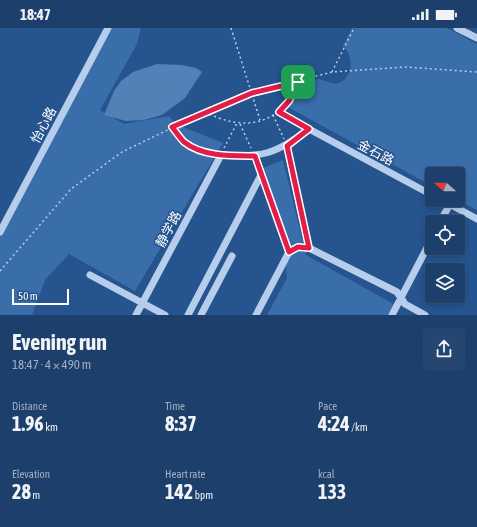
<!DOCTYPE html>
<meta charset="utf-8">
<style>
body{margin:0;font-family:"Asap Condensed","Noto Sans SC",sans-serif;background:#254671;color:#f1f3f6;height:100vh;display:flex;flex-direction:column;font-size:15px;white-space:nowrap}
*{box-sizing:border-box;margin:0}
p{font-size:13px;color:#a0afc1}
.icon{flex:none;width:22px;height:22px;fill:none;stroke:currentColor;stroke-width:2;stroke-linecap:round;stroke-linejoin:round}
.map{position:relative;height:287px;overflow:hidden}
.panel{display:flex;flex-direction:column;background:#1c3f6b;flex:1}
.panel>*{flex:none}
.needle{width:26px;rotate:291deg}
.tools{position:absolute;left:425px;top:139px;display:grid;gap:8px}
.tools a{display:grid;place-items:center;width:40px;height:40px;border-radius:4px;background:#1c3f6b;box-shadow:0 2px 6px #0003,0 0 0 1px #3a587e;font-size:20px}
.scale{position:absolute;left:12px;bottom:10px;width:57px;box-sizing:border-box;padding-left:4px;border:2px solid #fff;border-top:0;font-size:11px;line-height:14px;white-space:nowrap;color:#fff;-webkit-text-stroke:3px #25548f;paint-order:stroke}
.pin{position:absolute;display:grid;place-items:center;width:34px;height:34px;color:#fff;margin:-17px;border-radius:8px;box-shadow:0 2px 6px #0006}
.round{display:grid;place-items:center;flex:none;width:42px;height:42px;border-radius:4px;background:#254671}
.headline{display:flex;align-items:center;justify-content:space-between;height:68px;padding:0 12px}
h1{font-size:22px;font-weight:700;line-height:30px}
.figures{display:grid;grid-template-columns:repeat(3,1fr);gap:6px;height:68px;padding:4px 12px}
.figures div{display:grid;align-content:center}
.figures b{font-size:20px;font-weight:700}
.figures small{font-size:11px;font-weight:400}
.figures p{font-size:11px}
.status{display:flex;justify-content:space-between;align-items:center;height:28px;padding:0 20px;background:#1c3f6b;direction:ltr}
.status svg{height:11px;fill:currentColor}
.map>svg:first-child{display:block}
.green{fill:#3a6eab}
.building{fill:#5280b7}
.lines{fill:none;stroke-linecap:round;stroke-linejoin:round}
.path{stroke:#b6ceeb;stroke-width:1.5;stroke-dasharray:2 3;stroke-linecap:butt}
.minor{stroke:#b6ceeb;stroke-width:7}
.route-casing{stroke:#fff;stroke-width:8}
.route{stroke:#e11d48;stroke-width:5}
.labels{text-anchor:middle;stroke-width:3;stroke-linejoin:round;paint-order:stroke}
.street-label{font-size:13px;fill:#fff;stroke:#25548f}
</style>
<div class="status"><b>18:47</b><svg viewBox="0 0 49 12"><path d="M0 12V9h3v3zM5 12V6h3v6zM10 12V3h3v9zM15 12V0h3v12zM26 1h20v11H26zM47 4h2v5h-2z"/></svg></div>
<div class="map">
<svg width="477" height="287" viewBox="0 0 477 287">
<rect width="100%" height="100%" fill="#25548f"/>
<path class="green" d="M108,0H141L137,16L100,82L124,96L169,88L176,96L223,115L135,263L69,226L45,252L32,287H0V200Z
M352,0H447L477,16V182L458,172V146H432V158L286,78L302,55L319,51L335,56C353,54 355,29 343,18Z
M283,132L306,227L395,277L390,287H267L287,250L281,200L263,140Z"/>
<path class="building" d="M157,36L182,37L196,40L202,44L185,70L162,87L144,92L126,93L104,87L114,63L121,53L133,44Z"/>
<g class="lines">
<path class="path" d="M231,0L260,92
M332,44L354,0
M205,84C244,104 280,98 298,55
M279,84L302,97
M273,87L284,111
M240,96L251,120
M172,99C185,115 193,120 213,125
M224,120L237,95
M0,243L71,161L122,124L205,84L252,65L332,44L405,39L477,44"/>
<path class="minor" d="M457,0L477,10
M287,118L309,220
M255,128L289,224
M442,172L477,191
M440,194L450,176
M0,204L108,0
M90,247L165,287
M136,287L221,127C262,130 276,126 309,101L432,167
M188,287L261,147
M201,287L232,228
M256,287L289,224L298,219L309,220L397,264L405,276L425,287
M392,287L432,210"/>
</g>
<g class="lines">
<defs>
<path id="route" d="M298,54L289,73L279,84L309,101L287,118L309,220L298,219L289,224L255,128C232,128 203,129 184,114C180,110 176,104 172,99L252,65Z"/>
</defs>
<use href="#route" class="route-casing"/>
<use href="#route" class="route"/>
</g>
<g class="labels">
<g class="street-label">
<text transform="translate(43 97) rotate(-62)" y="5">怡心路</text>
<text transform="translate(376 124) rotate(28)" y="5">金石路</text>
<text transform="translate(168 201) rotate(-62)" y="5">静学路</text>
</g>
</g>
</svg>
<div class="tools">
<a><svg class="needle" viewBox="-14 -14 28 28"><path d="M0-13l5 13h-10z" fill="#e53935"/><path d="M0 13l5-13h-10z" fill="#a0afc1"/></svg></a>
<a><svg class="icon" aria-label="locate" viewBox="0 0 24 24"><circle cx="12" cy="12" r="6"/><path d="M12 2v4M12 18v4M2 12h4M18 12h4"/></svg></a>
<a><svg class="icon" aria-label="layers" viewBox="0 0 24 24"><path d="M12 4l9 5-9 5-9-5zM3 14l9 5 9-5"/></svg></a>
</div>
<div class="scale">50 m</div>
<div class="pin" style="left:298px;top:54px;background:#1e9e55"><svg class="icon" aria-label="arrive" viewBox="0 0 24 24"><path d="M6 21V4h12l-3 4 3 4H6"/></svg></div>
</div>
<section class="panel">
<div class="headline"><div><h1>Evening run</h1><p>18:47 · 4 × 490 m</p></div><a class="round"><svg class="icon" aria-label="share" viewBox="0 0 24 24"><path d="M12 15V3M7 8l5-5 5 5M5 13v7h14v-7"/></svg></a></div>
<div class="figures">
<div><p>Distance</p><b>1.96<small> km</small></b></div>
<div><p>Time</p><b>8:37</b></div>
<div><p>Pace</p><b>4:24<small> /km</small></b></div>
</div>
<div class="figures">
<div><p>Elevation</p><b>28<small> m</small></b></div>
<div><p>Heart rate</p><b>142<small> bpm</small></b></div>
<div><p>kcal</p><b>133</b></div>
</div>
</section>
